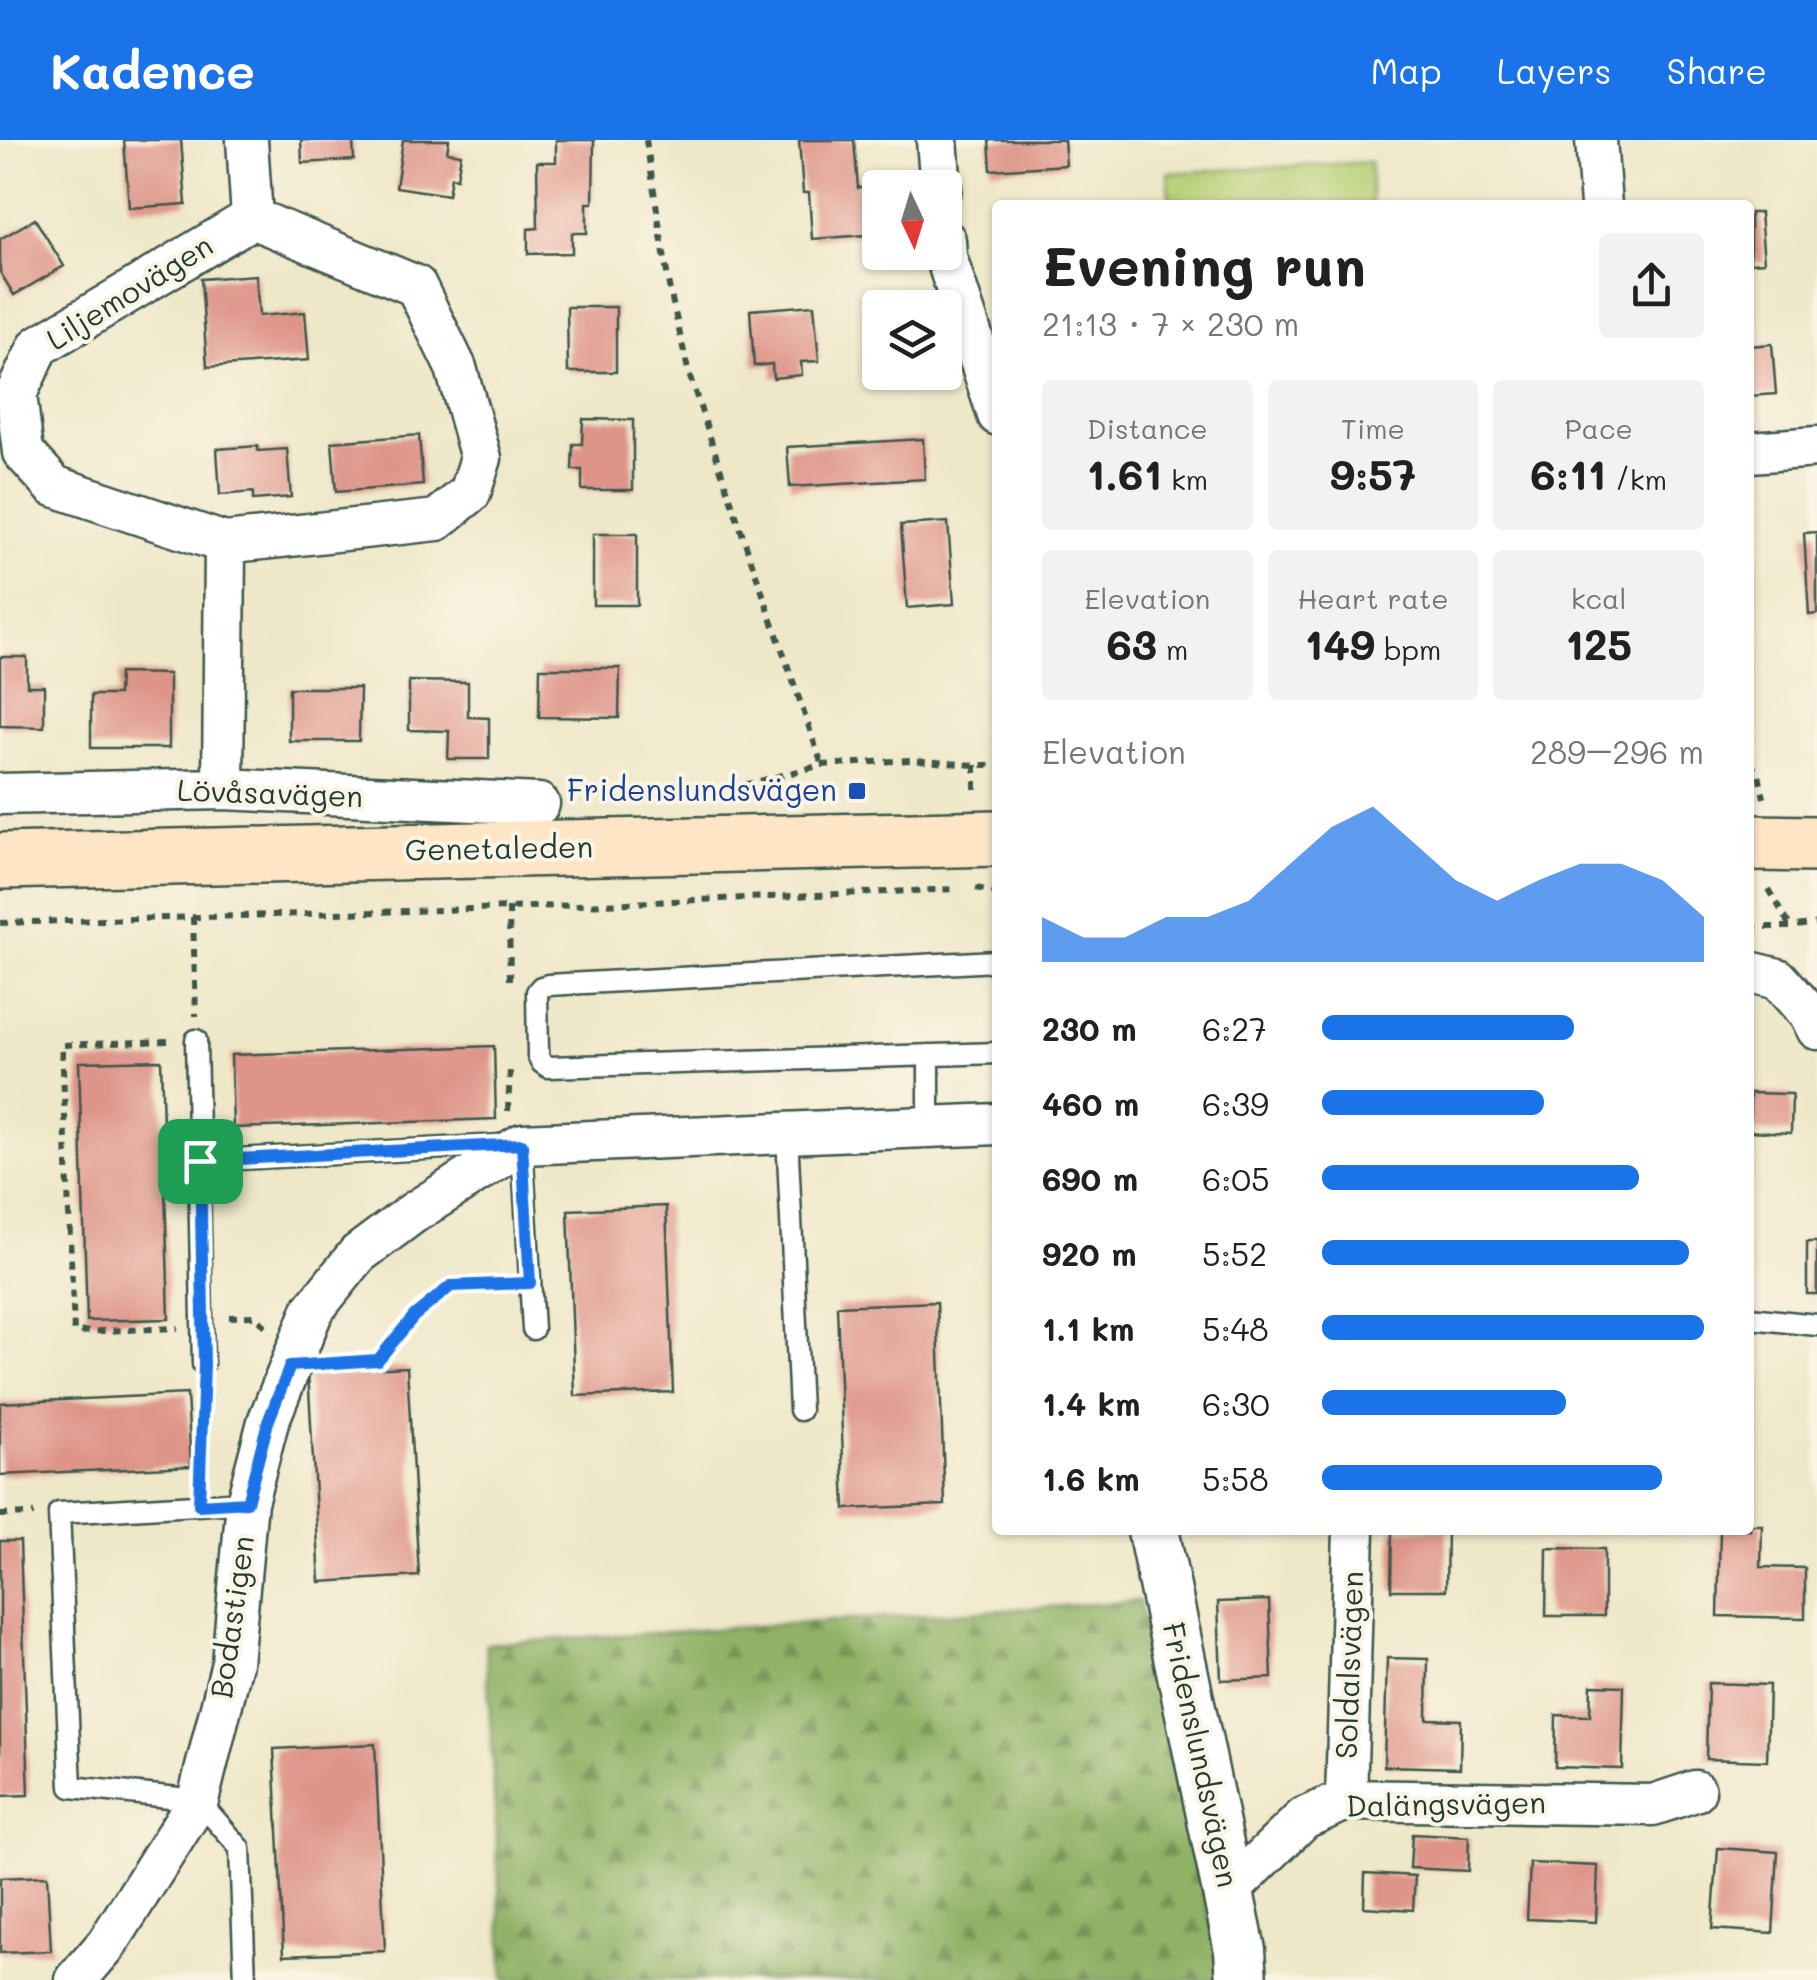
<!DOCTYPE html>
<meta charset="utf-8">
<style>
body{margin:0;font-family:Mali,sans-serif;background:#f2f2f2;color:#202124;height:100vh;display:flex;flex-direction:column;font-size:38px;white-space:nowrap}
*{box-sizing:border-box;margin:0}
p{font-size:32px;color:#757577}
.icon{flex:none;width:55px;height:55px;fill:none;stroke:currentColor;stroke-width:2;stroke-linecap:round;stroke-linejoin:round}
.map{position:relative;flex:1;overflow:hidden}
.side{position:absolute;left:992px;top:60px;width:762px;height:1335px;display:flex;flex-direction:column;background:#fff;border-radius:10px;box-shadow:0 2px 8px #0004}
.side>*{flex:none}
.needle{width:65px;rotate:176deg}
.tools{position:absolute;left:862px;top:30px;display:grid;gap:20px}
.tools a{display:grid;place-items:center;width:100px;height:100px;border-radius:10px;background:#fff;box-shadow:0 2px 8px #0004;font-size:50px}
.pin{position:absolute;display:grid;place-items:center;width:85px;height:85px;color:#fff;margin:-42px;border-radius:20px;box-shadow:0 5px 15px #0006}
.round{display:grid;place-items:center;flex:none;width:105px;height:105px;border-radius:10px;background:#f2f2f2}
.summary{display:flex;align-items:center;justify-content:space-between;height:170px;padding:0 50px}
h1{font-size:55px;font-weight:800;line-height:75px}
.stats{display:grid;grid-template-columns:repeat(3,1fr);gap:15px;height:170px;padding:10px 50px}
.stats div{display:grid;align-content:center;border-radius:10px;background:#f2f2f2;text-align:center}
.stats b{font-size:42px;font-weight:800}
.stats small{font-size:28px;font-weight:400}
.stats p{font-size:28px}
.chart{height:280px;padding:20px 50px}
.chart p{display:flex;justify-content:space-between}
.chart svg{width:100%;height:180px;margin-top:10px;fill:#1a73e8;opacity:.7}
ul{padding:0 50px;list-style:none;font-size:32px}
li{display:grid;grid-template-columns:160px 120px 1fr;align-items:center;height:75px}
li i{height:25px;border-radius:12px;background:#1a73e8}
header{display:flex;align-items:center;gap:60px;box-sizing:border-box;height:140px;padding:0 50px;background:#1a73e8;color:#fff}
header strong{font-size:48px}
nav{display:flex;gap:55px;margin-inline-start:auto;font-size:35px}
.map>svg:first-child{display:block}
.green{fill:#b6cf75;stroke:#6a8654;stroke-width:2.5}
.forest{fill:url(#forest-firs);stroke:#58784d;stroke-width:2.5}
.building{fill:#de9489}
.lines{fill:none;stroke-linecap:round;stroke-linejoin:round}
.service-casing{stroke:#3e564a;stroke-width:25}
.minor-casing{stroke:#3e564a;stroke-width:45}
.tertiary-casing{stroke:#3e564a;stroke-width:55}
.secondary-casing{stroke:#3e564a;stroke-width:60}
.path{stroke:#3e564a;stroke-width:6;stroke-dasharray:8 8;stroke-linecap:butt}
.service{stroke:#fff;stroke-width:20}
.minor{stroke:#fff;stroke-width:40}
.tertiary{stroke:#fff;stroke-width:50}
.secondary{stroke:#fde5c5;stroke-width:55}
.route-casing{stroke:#fff;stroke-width:20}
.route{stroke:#1a73e8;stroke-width:12}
.transit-dot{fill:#1a4fb4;stroke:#fcf5e5;stroke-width:4}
.labels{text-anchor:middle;stroke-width:8;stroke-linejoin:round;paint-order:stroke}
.street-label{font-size:30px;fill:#1f3d34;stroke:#fcf5e5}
.transit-label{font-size:30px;fill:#164399;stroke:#fcf5e5;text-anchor:end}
</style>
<header>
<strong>Kadence</strong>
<nav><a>Map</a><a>Layers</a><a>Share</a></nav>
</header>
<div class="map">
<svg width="1817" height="1840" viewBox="0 0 1817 1840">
<defs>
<pattern id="forest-firs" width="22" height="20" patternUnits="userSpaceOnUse" patternTransform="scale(2.5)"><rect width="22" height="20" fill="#90b266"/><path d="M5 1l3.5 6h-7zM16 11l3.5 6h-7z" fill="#759255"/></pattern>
</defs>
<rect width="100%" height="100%" fill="#fcf5e5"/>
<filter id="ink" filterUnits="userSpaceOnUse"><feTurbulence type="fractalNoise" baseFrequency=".01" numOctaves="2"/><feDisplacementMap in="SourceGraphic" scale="20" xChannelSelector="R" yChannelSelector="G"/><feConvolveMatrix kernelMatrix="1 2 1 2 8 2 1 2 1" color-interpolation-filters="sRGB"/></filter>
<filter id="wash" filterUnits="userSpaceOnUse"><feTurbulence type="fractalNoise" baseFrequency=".0048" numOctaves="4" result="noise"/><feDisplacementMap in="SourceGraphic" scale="40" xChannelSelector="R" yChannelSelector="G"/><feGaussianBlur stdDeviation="2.25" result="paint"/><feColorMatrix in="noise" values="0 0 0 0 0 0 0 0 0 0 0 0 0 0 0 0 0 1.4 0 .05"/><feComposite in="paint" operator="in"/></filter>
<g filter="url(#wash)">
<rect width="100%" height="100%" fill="#eee7c8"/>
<path class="green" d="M1370,22L1372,65H1170L1168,33Z"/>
<path class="forest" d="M1139,1461L1219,1822L1221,1840H504L486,1504Z"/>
<g id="blocks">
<path class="building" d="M124,0H181L186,64L129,68Z
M301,0H353L354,20L302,23Z
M403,0H449L447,12L461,14L457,38L451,37L448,55L396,47Z
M556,0H594L593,63H587V93H572V113L528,114V89L538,88L537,22H556Z
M799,0H854L858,48H864L867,95L812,99L809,53H803Z
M989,0H1064L1066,25L991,30Z
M1750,73H1760L1764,122L1750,123Z
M35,79L64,126L14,155L0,132V99Z
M256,135L259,176L305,172L309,220L207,227L201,139Z
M814,165L819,221L801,222L802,235L773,238L772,224L754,226L750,170Z
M567,167H616V232H568Z
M1772,204L1776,254L1750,256V206Z
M583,279L633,280V350H582V330H572L573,304H582Z
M419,295L423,345L336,352L332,302Z
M923,299L925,339L790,347L787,307Z
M258,306V311L287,309L291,357L253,360V352L220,355L217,309Z
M948,382L954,464L907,468L901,385Z
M1817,392V474L1809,475L1804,393Z
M593,394H637V465H593Z
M0,517H27V546H44V587L0,586Z
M540,528H620L619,578L539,577Z
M119,533L169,534V608H91V555H118Z
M409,541L468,542V577L489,578V619H448L449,591L409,590Z
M289,548H360L359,601H289Z
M494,906L496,979L233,988L231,915Z
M161,920L169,1179L87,1181L79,922Z
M1750,953L1792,954L1791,993L1750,991Z
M666,1066L673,1252L575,1256L568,1070Z
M1807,1102H1817V1154H1807Z
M937,1162L945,1365L845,1369L837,1166Z
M407,1227L419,1436L320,1442L308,1232Z
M187,1254L191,1326L0,1335V1263Z
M1750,1385H1762L1761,1427L1805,1428V1478L1718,1476L1720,1390H1750Z
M1392,1390H1447L1446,1450H1391Z
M0,1401H20L29,1655L0,1656Z
M1547,1408L1604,1409V1476H1546Z
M1269,1460L1272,1538L1221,1540L1218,1462Z
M1387,1518L1428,1519L1427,1579L1461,1580L1460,1628L1384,1626Z
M1708,1543L1769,1545L1767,1621L1706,1619Z
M1591,1545L1624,1546L1622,1629L1555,1627L1556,1575L1590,1576Z
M375,1604L385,1811L284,1815L274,1609Z
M1412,1694L1469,1697L1468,1731L1410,1728Z
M1718,1708L1778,1712L1773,1793L1712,1789Z
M1530,1723L1598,1726L1596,1782L1527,1779Z
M1365,1733L1415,1736L1413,1770L1364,1767Z
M47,1736L51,1811L0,1813V1738Z"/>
</g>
</g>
<g filter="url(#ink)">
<use href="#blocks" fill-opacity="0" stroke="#3e564a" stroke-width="2.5"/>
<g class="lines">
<defs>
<path id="service" d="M996,821L548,845L541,847L537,852L538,916L542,923L548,927L998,913
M196,900L203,1224
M929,915V987
M787,993L800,1270
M200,1021L522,1004L533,1189
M1750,1178L1817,1185
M245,1840L240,1708L198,1660L71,1647L59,1373L247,1362"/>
<path id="minor" d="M937,0L941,48
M1596,0L1601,65
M945,100L946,117L998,275
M1750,312L1817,307
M225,403L54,346L23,312L16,254L39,206L252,78
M223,649L225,403L437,380L470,353L481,318L456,228L416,146L252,78L247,0
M0,654L223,649L539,664
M1750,832L1778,839L1810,875L1817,889
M1346,1660L1354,1390
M1228,1752L1304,1678L1346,1660L1653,1665L1695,1651
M76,1840L107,1804L198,1660L232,1523L247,1362L268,1282L313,1170L358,1114L413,1073L522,1004L998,984"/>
<path id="tertiary" d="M1153,1390L1228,1752L1240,1810L1242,1840"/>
<path id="secondary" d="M1750,703L1817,704
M0,721L998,698"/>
</defs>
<use href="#service" class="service-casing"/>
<use href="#minor" class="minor-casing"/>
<use href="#tertiary" class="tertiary-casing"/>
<use href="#secondary" class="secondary-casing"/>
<path class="path" d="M646,0L669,146L689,234L747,408L822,625
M1750,623L1759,635L1764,658
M975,625V654
M698,657L822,625L911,620L975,625H998
M976,748L998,753
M1769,749L1790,786
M509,768L510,841
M193,777L196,876
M0,783L509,768L958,749
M1750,787H1790L1817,783
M168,901L62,905L74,1192L178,1188
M508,971L510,929
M229,1177L254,1176L267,1187
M333,1223L378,1220L414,1176L451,1146L504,1144
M200,1339L203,1251
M0,1375L34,1374"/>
<use href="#service" class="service"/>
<use href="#minor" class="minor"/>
<use href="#tertiary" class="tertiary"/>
<use href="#secondary" class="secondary"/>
</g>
</g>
<g class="lines" filter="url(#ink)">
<defs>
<path id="route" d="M522,1004L530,1143L451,1146L414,1176L378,1220L290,1226L268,1282L247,1362L199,1365L204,1224L200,1021Z"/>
</defs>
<use href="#route" class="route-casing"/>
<use href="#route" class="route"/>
</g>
<rect class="transit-dot" x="847" y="641" width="20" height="20" rx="5"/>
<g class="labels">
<g class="street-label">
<text transform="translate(130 153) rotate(-32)" y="10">Liljemovägen</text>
<text transform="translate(270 654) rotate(2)" y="10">Lövåsavägen</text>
<text transform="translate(499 709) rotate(-1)" y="10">Genetaleden</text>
<text transform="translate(233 1477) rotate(-82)" y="10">Bodastigen</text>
<text transform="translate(1350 1525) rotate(-88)" y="10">Soldalsvägen</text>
<text transform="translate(1200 1615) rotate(78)" y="10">Fridenslundsvägen</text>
<text transform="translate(1446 1665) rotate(-1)" y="10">Dalängsvägen</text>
</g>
<g class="transit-label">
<text x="837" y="661">Fridenslundsvägen</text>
</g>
</g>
</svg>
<div class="tools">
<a><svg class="needle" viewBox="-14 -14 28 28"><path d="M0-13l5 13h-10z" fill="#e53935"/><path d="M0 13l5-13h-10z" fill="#757577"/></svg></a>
<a><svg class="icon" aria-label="layers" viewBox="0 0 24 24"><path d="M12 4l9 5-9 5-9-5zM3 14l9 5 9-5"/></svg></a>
</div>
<div class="pin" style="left:200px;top:1021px;background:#1e9e55"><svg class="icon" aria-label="arrive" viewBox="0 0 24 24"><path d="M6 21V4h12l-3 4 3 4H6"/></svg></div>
<section class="side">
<div class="summary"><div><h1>Evening run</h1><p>21:13 · 7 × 230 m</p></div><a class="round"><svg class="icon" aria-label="share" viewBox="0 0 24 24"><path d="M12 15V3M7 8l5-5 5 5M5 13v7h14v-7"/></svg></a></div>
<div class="stats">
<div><p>Distance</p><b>1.61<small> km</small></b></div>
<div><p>Time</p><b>9:57</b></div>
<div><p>Pace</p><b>6:11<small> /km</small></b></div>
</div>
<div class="stats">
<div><p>Elevation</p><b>63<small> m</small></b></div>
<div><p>Heart rate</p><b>149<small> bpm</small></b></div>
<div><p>kcal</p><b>125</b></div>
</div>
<div class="chart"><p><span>Elevation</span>289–296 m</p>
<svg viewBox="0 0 160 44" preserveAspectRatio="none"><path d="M0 44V33L10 38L20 38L30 33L40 33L50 29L60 20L70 11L80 6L90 15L100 24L110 29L120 24L130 20L140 20L150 24L160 33V44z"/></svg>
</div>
<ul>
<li><b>230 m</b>6:27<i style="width:66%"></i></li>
<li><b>460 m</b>6:39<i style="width:58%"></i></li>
<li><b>690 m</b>6:05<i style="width:83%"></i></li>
<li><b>920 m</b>5:52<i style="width:96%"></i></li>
<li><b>1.1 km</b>5:48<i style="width:100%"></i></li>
<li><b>1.4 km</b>6:30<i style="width:64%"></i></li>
<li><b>1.6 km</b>5:58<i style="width:89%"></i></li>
</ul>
</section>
</div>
